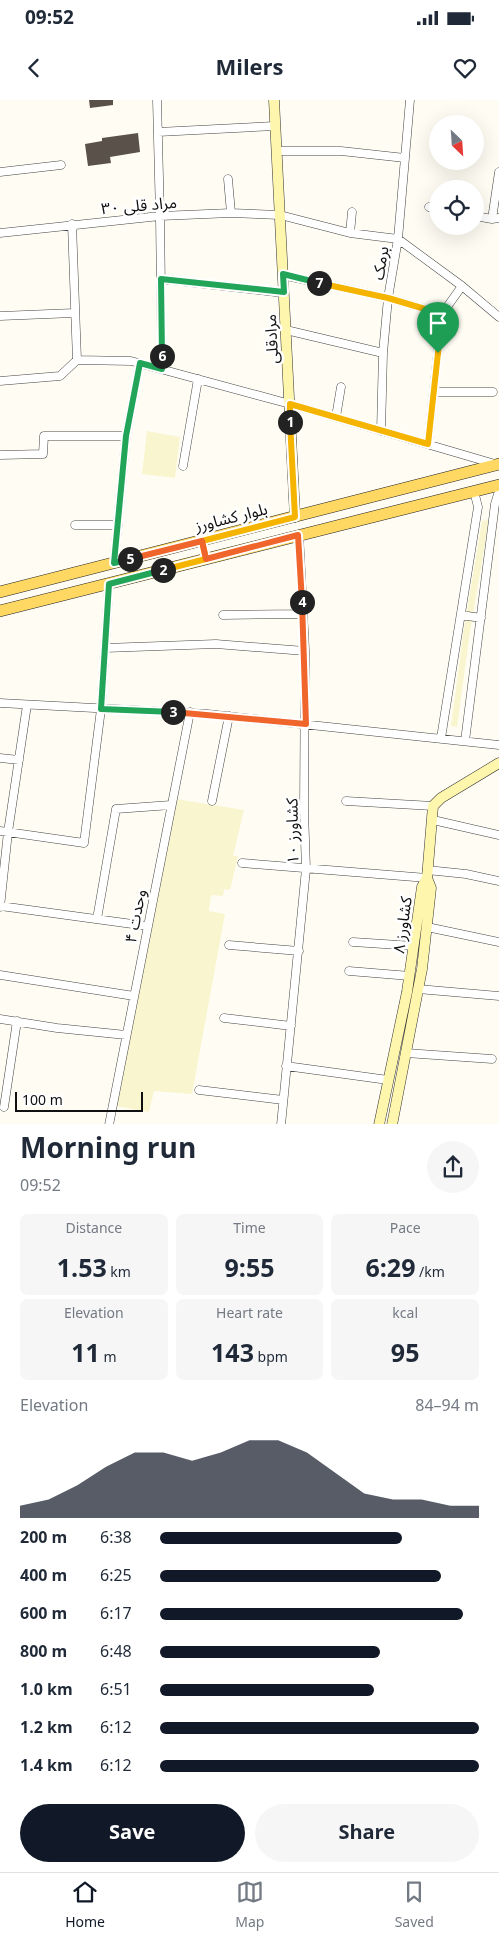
<!DOCTYPE html>
<meta charset="utf-8">
<style>
body{margin:0;font-family:Georgia,"Noto Sans Arabic",serif;background:#f6f6f7;color:#1f2937;height:100vh;display:flex;flex-direction:column;font-size:19px;white-space:nowrap}
*{box-sizing:border-box;margin:0}
p{font-size:16px;color:#747a83}
.icon{flex:none;width:28px;height:28px;fill:none;stroke:currentColor;stroke-width:2;stroke-linecap:round;stroke-linejoin:round}
.map{position:relative;height:1024px;overflow:hidden}
.side{display:flex;flex-direction:column;background:#fff;flex:1}
.side>*{flex:none}
.needle{width:32px;rotate:155deg}
.buttons{position:absolute;left:429px;top:15px;display:grid;gap:10px}
.buttons a{display:grid;place-items:center;width:55px;height:55px;border-radius:50%;background:#fff;box-shadow:0 5px 20px #0002;font-size:25px}
.scale{position:absolute;left:15px;bottom:12px;width:128px;box-sizing:border-box;padding-left:5px;border:2px solid #101010;border-top:0;font-size:14px;line-height:18px;white-space:nowrap;color:#101010;-webkit-text-stroke:4px #fff;paint-order:stroke}
.pin{position:absolute;display:grid;place-items:center;width:42px;height:42px;color:#fff;margin:-51px -21px;border-radius:50% 50% 50% 0;rotate:-45deg;box-shadow:0 0 5px #0007}
.pin .icon{rotate:45deg}
.km{position:absolute;width:25px;height:25px;margin:-12px;border-radius:50%;background:#222;color:#fff;font-size:14px;line-height:25px;text-align:center}
.round{display:grid;place-items:center;flex:none;width:52px;height:52px;border-radius:26px;background:#f6f6f7}
.overview{display:flex;align-items:center;justify-content:space-between;height:85px;padding:0 20px}
h1{font-size:28px;font-weight:700;line-height:38px}
.metrics{display:grid;grid-template-columns:repeat(3,1fr);gap:8px;height:85px;padding:5px 20px}
.metrics div{display:grid;align-content:center;border-radius:8px;background:#f6f6f7;text-align:center}
.metrics b{font-size:25px;font-weight:700}
.metrics small{font-size:14px;font-weight:400}
.metrics p{font-size:14px}
.chart{height:140px;padding:10px 20px}
.chart p{display:flex;justify-content:space-between}
.chart svg{width:100%;height:90px;margin-top:5px;fill:#111827;opacity:.7}
.button{display:flex;gap:10px;margin-top:auto;padding:10px 20px}
.button a{flex:1;height:58px;border-radius:30px;background:#111827;color:#fff;font-size:20px;font-weight:700;line-height:58px;text-align:center}
.button a+a{background:#f6f6f7;color:#1f2937}
ul{padding:0 20px;list-style:none;font-size:16px}
li{display:grid;grid-template-columns:80px 60px 1fr;align-items:center;height:38px}
li i{height:12px;border-radius:6px;background:#111827}
.status{display:flex;justify-content:space-between;align-items:center;height:35px;padding:0 25px;background:#fff;direction:ltr}
.status svg{height:14px;fill:currentColor}
header{display:flex;justify-content:space-between;align-items:center;height:65px;padding:0 20px;background:#fff;font-size:22px;font-weight:700}
.menu{display:flex;justify-content:space-around;align-items:center;height:70px;border-top:1px solid #e0e1e3;background:#fff;font-size:14px;color:#747a83}
.menu a{display:grid;justify-items:center;gap:2px}
.menu .current{color:#111827}
.map>svg:first-child{display:block}
.farmland{fill:#f9f5cf}
.building{fill:#5a514b}
.lines{fill:none;stroke-linecap:round;stroke-linejoin:round}
.street-casing{stroke:#434343;stroke-width:9}
.secondary-casing{stroke:#323232;stroke-width:11}
.primary-casing{stroke:#212121;stroke-width:12}
.street{stroke:#fff;stroke-width:8}
.secondary{stroke:#fff6ae;stroke-width:10}
.primary{stroke:#ffd863;stroke-width:11}
.split-1-casing{stroke:#fff;stroke-width:10}
.split-2-casing{stroke:#fff;stroke-width:10}
.split-3-casing{stroke:#fff;stroke-width:10}
.split-4-casing{stroke:#fff;stroke-width:10}
.split-5-casing{stroke:#fff;stroke-width:10}
.split-6-casing{stroke:#fff;stroke-width:10}
.split-7-casing{stroke:#fff;stroke-width:10}
.split-8-casing{stroke:#fff;stroke-width:10}
.split-1{stroke:#f5b400;stroke-width:6}
.split-2{stroke:#f5b400;stroke-width:6}
.split-3{stroke:#22a559;stroke-width:6}
.split-4{stroke:#f0652b;stroke-width:6}
.split-5{stroke:#f0652b;stroke-width:6}
.split-6{stroke:#22a559;stroke-width:6}
.split-7{stroke:#22a559;stroke-width:6}
.split-8{stroke:#f5b400;stroke-width:6}
.labels{text-anchor:middle;stroke-width:5;stroke-linejoin:round;paint-order:stroke}
.street-label{font-size:16px;fill:#101010;stroke:#fff}
</style>
<div class="status"><b>09:52</b><svg viewBox="0 0 49 12"><path d="M0 12V9h3v3zM5 12V6h3v6zM10 12V3h3v9zM15 12V0h3v12zM26 1h20v11H26zM47 4h2v5h-2z"/></svg></div>
<header><svg class="icon" aria-label="back" viewBox="0 0 24 24"><path d="M15 5l-7 7 7 7"/></svg>Milers<svg class="icon" aria-label="heart" viewBox="0 0 24 24"><path d="M12 20l-8-8c-3-5 5-10 8-4 3-6 11-1 8 4z"/></svg></header>
<div class="map">
<svg width="499" height="1025" viewBox="0 0 499 1025">
<rect width="100%" height="100%" fill="#fffdf3"/>
<path class="farmland" d="M147,331L180,337L175,378L142,374Z
M489,420L470,532L457,627L451,626L464,529L482,421Z
M176,699L244,710L233,756H238L230,790L224,789L223,796L211,795L209,811L225,814L192,994L154,991L149,1012L116,1006Z"/>
<path class="building" d="M89,0H113V5L90,8Z
M138,33L140,52L110,57L111,63L88,66L85,44L102,41V38Z"/>
<g class="lines">
<defs>
<path id="street" d="M157,0L160,116L162,269
M158,32L275,26
M277,51H341L405,58
M0,72L61,65
M228,79L231,113
M429,107L438,109
M475,116L492,119L499,118
M492,119L499,72
M72,124L77,260
M0,133L160,116L231,113L280,115L350,133L398,139L462,186L499,217
M350,133L352,112
M283,175L388,198L442,214
M161,179L284,193
M0,216L74,213
M286,230L383,253
M0,281L60,276L77,260L131,261L290,304L495,364
M434,292H493
M336,317L341,287
M381,331L383,253L388,198L398,139L410,0
M428,344L442,214L462,186
M0,355L43,354L44,336H126
M183,366L198,279
M75,425H118
M114,463L126,336L140,263
M223,515L303,514
M461,515L481,518
M105,548L216,544L305,551
M0,603L207,614L499,645
M441,638L478,407L474,391
M465,641L495,404L499,391
M0,658L19,660
M212,701L229,616
M346,701L433,706
M433,720L499,735
M0,731L84,743L101,609L109,484
M242,763L427,778
M427,770L466,774L499,781
M0,806L147,826
M0,807L8,732L27,605
M97,819L116,709L171,705
M427,827L499,842
M353,842L414,846
M229,845L299,851
M349,871L410,876
M0,875L134,896
M418,889L499,896
M224,918L291,926
M0,919L57,928L126,935
M406,953L492,959
M286,966L388,980
M199,990L283,1000
M4,1007L17,921
M109,1025L190,612
M281,1025L306,769L304,711L305,551L299,435"/>
<path id="secondary" d="M274,0L295,417
M379,1025L407,892L422,787L427,778L433,706L441,698L499,663
M392,1025L422,869L431,788L427,778"/>
<path id="primary" d="M0,492L499,364
M0,511L499,385"/>
</defs>
<use href="#street" class="street-casing"/>
<use href="#secondary" class="secondary-casing"/>
<use href="#primary" class="primary-casing"/>
<use href="#street" class="street"/>
<use href="#secondary" class="secondary"/>
<use href="#primary" class="primary"/>
</g>
<g class="lines">
<defs>
<path id="split-1" d="M290,322V304L428,344L438,253"/>
<path id="split-2" d="M163,470L206,459L202,441L295,417L290,322"/>
<path id="split-3" d="M163,470L109,484L101,609L173,612"/>
<path id="split-4" d="M173,612L306,624L302,502"/>
<path id="split-5" d="M130,459L202,441L206,459L298,435L302,502"/>
<path id="split-6" d="M130,459L114,463L126,336L140,263L162,269V256"/>
<path id="split-7" d="M162,256L161,179L284,192L283,174L319,183"/>
<path id="split-8" d="M319,183L388,198L442,214L438,253"/>
</defs>
<use href="#split-1" class="split-1-casing"/>
<use href="#split-2" class="split-2-casing"/>
<use href="#split-3" class="split-3-casing"/>
<use href="#split-4" class="split-4-casing"/>
<use href="#split-5" class="split-5-casing"/>
<use href="#split-6" class="split-6-casing"/>
<use href="#split-7" class="split-7-casing"/>
<use href="#split-8" class="split-8-casing"/>
<use href="#split-1" class="split-1"/>
<use href="#split-2" class="split-2"/>
<use href="#split-3" class="split-3"/>
<use href="#split-4" class="split-4"/>
<use href="#split-5" class="split-5"/>
<use href="#split-6" class="split-6"/>
<use href="#split-7" class="split-7"/>
<use href="#split-8" class="split-8"/>
</g>
<g class="labels">
<g class="street-label">
<text transform="translate(139 105) rotate(-5)" y="6">مراد قلی ۳۰</text>
<text transform="translate(380 163) rotate(-81)" y="6">برمک</text>
<text transform="translate(271 239) rotate(-93)" y="6">مرادقلی</text>
<text transform="translate(231 417) rotate(-14)" y="6">بلوار کشاورز</text>
<text transform="translate(292 731) rotate(-91)" y="6">کشاورز ۱۰</text>
<text transform="translate(135 816) rotate(-79)" y="6">وحدت ۴</text>
<text transform="translate(402 825) rotate(-82)" y="6">کشاورز ۸</text>
</g>
</g>
</svg>
<div class="buttons">
<a><svg class="needle" viewBox="-14 -14 28 28"><path d="M0-13l5 13h-10z" fill="#e53935"/><path d="M0 13l5-13h-10z" fill="#747a83"/></svg></a>
<a><svg class="icon" aria-label="locate" viewBox="0 0 24 24"><circle cx="12" cy="12" r="6"/><path d="M12 2v4M12 18v4M2 12h4M18 12h4"/></svg></a>
</div>
<div class="scale">100 m</div>
<div class="pin" style="left:438px;top:253px;background:#1e9e55"><svg class="icon" aria-label="arrive" viewBox="0 0 24 24"><path d="M6 21V4h12l-3 4 3 4H6"/></svg></div>
<b class="km" style="left:290px;top:322px">1</b>
<b class="km" style="left:163px;top:470px">2</b>
<b class="km" style="left:173px;top:612px">3</b>
<b class="km" style="left:302px;top:502px">4</b>
<b class="km" style="left:130px;top:459px">5</b>
<b class="km" style="left:162px;top:256px">6</b>
<b class="km" style="left:319px;top:183px">7</b>
</div>
<section class="side">
<div class="overview"><div><h1>Morning run</h1><p>09:52</p></div><a class="round"><svg class="icon" aria-label="share" viewBox="0 0 24 24"><path d="M12 15V3M7 8l5-5 5 5M5 13v7h14v-7"/></svg></a></div>
<div class="metrics">
<div><p>Distance</p><b>1.53<small> km</small></b></div>
<div><p>Time</p><b>9:55</b></div>
<div><p>Pace</p><b>6:29<small> /km</small></b></div>
</div>
<div class="metrics">
<div><p>Elevation</p><b>11<small> m</small></b></div>
<div><p>Heart rate</p><b>143<small> bpm</small></b></div>
<div><p>kcal</p><b>95</b></div>
</div>
<div class="chart"><p><span>Elevation</span>84–94 m</p>
<svg viewBox="0 0 160 44" preserveAspectRatio="none"><path d="M0 44V38L10 35L20 28L30 19L40 12L50 12L60 16L70 12L80 6L90 6L100 12L110 22L120 32L130 35L140 35L150 38L160 38V44z"/></svg>
</div>
<ul>
<li><b>200 m</b>6:38<i style="width:76%"></i></li>
<li><b>400 m</b>6:25<i style="width:88%"></i></li>
<li><b>600 m</b>6:17<i style="width:95%"></i></li>
<li><b>800 m</b>6:48<i style="width:69%"></i></li>
<li><b>1.0 km</b>6:51<i style="width:67%"></i></li>
<li><b>1.2 km</b>6:12<i style="width:100%"></i></li>
<li><b>1.4 km</b>6:12<i style="width:100%"></i></li>
</ul>
<div class="button"><a>Save</a><a>Share</a></div>
</section>
<nav class="menu">
<a class="current"><svg class="icon" aria-label="home" viewBox="0 0 24 24"><path d="M3 11l9-7 9 7M6 9v11h12V9"/></svg>Home</a>
<a><svg class="icon" aria-label="map" viewBox="0 0 24 24"><path d="M3 6l6-2 6 2 6-2v14l-6 2-6-2-6 2zM9 4v14M15 6v14"/></svg>Map</a>
<a><svg class="icon" aria-label="saved" viewBox="0 0 24 24"><path d="M7 4h10v16l-5-4-5 4z"/></svg>Saved</a>
</nav>
